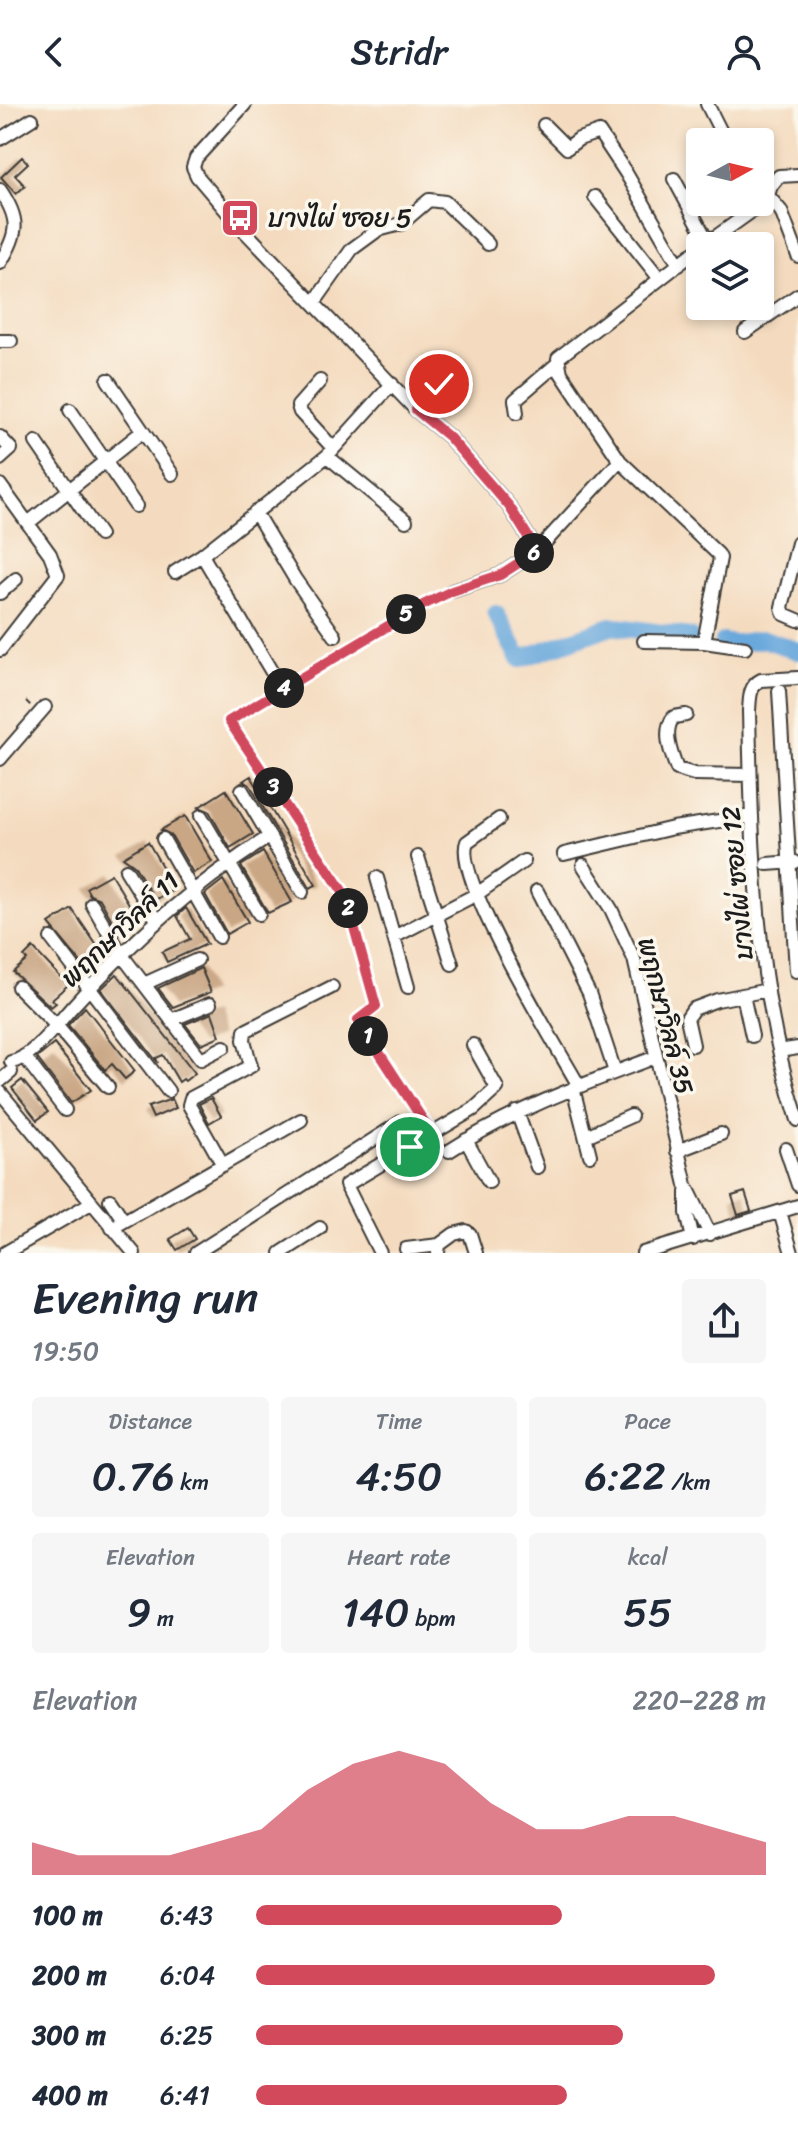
<!DOCTYPE html>
<meta charset="utf-8">
<style>
body{margin:0;font-family:Sriracha,"Playpen Sans Thai",sans-serif;background:#f6f6f7;color:#1f2937;height:100vh;display:flex;flex-direction:column;font-size:30px;white-space:nowrap}
*{box-sizing:border-box;margin:0}
p{font-size:26px;color:#747a83}
.icon{flex:none;width:44px;height:44px;fill:none;stroke:currentColor;stroke-width:2;stroke-linecap:round;stroke-linejoin:round}
.map{position:relative;height:1149px;overflow:hidden}
.panel{display:flex;flex-direction:column;background:#fff;flex:1}
.panel>*{flex:none}
.needle{width:52px;rotate:82deg}
.controls{position:absolute;left:686px;top:24px;display:grid;gap:16px}
.controls a{display:grid;place-items:center;width:88px;height:88px;border-radius:8px;background:#fff;box-shadow:0 4px 12px #0003;font-size:40px}
.pin{position:absolute;display:grid;place-items:center;width:68px;height:68px;color:#fff;margin:-34px;border:4px solid #fff;border-radius:50%;box-shadow:0 2px 8px #0007}
.km{position:absolute;width:40px;height:40px;margin:-20px;border-radius:50%;background:#222;color:#fff;font-size:22px;line-height:40px;text-align:center}
.round{display:grid;place-items:center;flex:none;width:84px;height:84px;border-radius:8px;background:#f6f6f7}
.overview{display:flex;align-items:center;justify-content:space-between;height:136px;padding:0 32px}
h1{font-size:44px;font-weight:600;line-height:60px}
.figures{display:grid;grid-template-columns:repeat(3,1fr);gap:12px;height:136px;padding:8px 32px}
.figures div{display:grid;align-content:center;border-radius:8px;background:#f6f6f7;text-align:center}
.figures b{font-size:40px;font-weight:600}
.figures small{font-size:22px;font-weight:400}
.figures p{font-size:22px}
.chart{height:224px;padding:16px 32px}
.chart p{display:flex;justify-content:space-between}
.chart svg{width:100%;height:144px;margin-top:8px;fill:#d1495b;opacity:.7}
ul{padding:0 32px;list-style:none;font-size:26px}
li{display:grid;grid-template-columns:128px 96px 1fr;align-items:center;height:60px}
li i{height:20px;border-radius:10px;background:#d1495b}
header{display:flex;justify-content:space-between;align-items:center;height:104px;padding:0 32px;background:#fff;font-size:36px;font-weight:600}
.map>svg:first-child{display:block}
.lines{fill:none;stroke-linecap:round;stroke-linejoin:round}
.river{stroke:#69a8dc;stroke-width:18}
.building{fill:#c9a684}
.minor-casing{stroke:#3c3934;stroke-width:16}
.path{stroke:#3c3934;stroke-width:2;stroke-dasharray:6 6;stroke-linecap:butt}
.minor{stroke:#fff;stroke-width:12}
.route-casing{stroke:#fff;stroke-width:16}
.route{stroke:#d1495b;stroke-width:10}
.labels{text-anchor:middle;stroke-width:7;stroke-linejoin:round;paint-order:stroke}
.poi-label{font-size:26px;fill:#1c1c1c;stroke:#fbf7ec;text-anchor:start}
.street-label{font-size:26px;fill:#1c1c1c;stroke:#fbf7ec}
</style>
<header><svg class="icon" aria-label="back" viewBox="0 0 24 24"><path d="M15 5l-7 7 7 7"/></svg>Stridr<svg class="icon" aria-label="person" viewBox="0 0 24 24"><circle cx="12" cy="8" r="4"/><path d="M4 21q1-7 8-7t8 7"/></svg></header>
<div class="map">
<svg width="798" height="1149" viewBox="0 0 798 1149">
<rect width="100%" height="100%" fill="#fbf7ec"/>
<filter id="ink" filterUnits="userSpaceOnUse"><feTurbulence type="fractalNoise" baseFrequency=".0125" numOctaves="2"/><feDisplacementMap in="SourceGraphic" scale="16" xChannelSelector="R" yChannelSelector="G"/><feConvolveMatrix kernelMatrix="1 2 1 2 8 2 1 2 1" color-interpolation-filters="sRGB"/></filter>
<filter id="wash" filterUnits="userSpaceOnUse"><feTurbulence type="fractalNoise" baseFrequency=".006" numOctaves="4" result="noise"/><feDisplacementMap in="SourceGraphic" scale="32" xChannelSelector="R" yChannelSelector="G"/><feGaussianBlur stdDeviation="1.8" result="paint"/><feColorMatrix in="noise" values="0 0 0 0 0 0 0 0 0 0 0 0 0 0 0 0 0 1.4 0 .05"/><feComposite in="paint" operator="in"/></filter>
<g filter="url(#wash)">
<rect width="100%" height="100%" fill="#f4dbbf"/>
<g class="lines">
<path class="river" d="M496,510L520,555L611,522L690,533
M723,538L733,540L764,535L798,547"/>
</g>
<g id="blocks">
<path class="building" d="M22,53L28,59L15,71L25,82L16,90L1,73Z
M251,672L316,781L310,784L250,681L243,677Z
M226,686L253,730L230,744L209,707L199,703Z
M185,712L212,758L193,769L171,731L161,726Z
M148,738L175,785L155,796L134,761L123,753Z
M263,748L292,798L268,809L241,762Z
M111,770L138,815L118,827L100,795L90,791L86,784Z
M223,776L248,818L227,830L205,790Z
M186,804L207,840L167,858L162,848L190,835L177,812Z
M72,805L102,849L83,861L49,820Z
M33,844L68,881L52,895L56,899L51,903L13,868L27,856L24,853Z
M201,864L211,888L173,903L158,884Z
M117,870L195,969L185,977L183,975L179,978L163,951L156,954L158,959L101,885Z
M85,903L135,967L125,975L112,960L105,966L68,921Z
M212,909L220,932L201,940L185,920Z
M54,940L91,986L71,999L37,954Z
M22,976L48,1008L37,1016L12,984Z
M211,994L221,1012L209,1019L199,1000Z
M172,995L176,1004L153,1014L148,1003Z
M745,1088L751,1107L738,1111L732,1092Z
M188,1124L195,1135L177,1146L170,1135Z"/>
</g>
</g>
<g filter="url(#ink)">
<use href="#blocks" fill-opacity="0" stroke="#3c3934" stroke-width="2"/>
<g class="lines">
<defs>
<path id="minor" d="M245,0L196,54L193,63L197,72L236,118L416,306L449,333L509,402L537,447L620,357
M707,0L726,38
M544,21L567,44L579,35L599,28L626,69L679,161
M0,35L32,15
M674,75L708,138
M0,86C20,115 19,129 0,159
M595,93L660,175
M769,93L781,107L798,152
M703,142L766,97L771,82L779,72L798,71
M314,199L352,145L378,126L401,120L429,96L445,98L488,140
M745,228L798,191
M0,237H11
M108,276L172,370
M320,277L298,302L300,308L333,344
M70,306L136,402
M416,306L439,280
M517,309L515,296L558,259
M0,333L11,345L0,355
M36,338L100,431
M327,352L406,417
M0,381L50,450L58,471L0,546
M255,408L295,475L335,532
M28,419L143,327
M798,439L782,503L784,510L798,516
M202,451L273,570
M175,468L202,451L327,352L392,280
M452,487L500,471L537,447
M0,489L16,475
M644,537L704,538L720,454L718,450L620,357L561,269L558,254L700,144
M704,538L745,544
M798,574L761,576C749,582 750,594 749,607C752,744 755,885 798,1016
M779,587L796,867
M686,611L674,613C662,626 671,650 677,665L694,670L750,671
M0,655L45,603
M242,686L302,788
M201,712L259,810
M499,715L467,738C452,772 557,943 579,982
M163,735L219,833
M564,750L673,724L752,712
M418,753L452,860
M767,760L795,758
M583,761L611,805L634,855L686,1081L710,1130
M126,766L157,816
M377,774L408,883
M537,787L589,889L615,968
M92,800L121,850L201,955L224,943
M394,833L477,790L524,757
M51,834L168,987
M144,880L197,856
M18,883L56,921L108,983
M743,891L752,932
M171,916L210,900
M693,941L687,914L693,905L717,896L768,886
M785,946L798,944
M24,952L65,1006
M11,958C32,955 59,917 74,901C135,834 193,781 269,733
M0,977L11,968
M573,984L590,1051
M0,988L134,1149
M517,1008L537,1063
M586,1032L631,1012
M466,1036L489,1078
M786,1045L798,1081
M449,1047C514,1005 584,980 656,953
M677,1047L721,1030
M223,1061L189,1001L191,994L251,962L244,936L245,927L332,883
M687,1088V1109L693,1135
M110,1096L124,1117
M780,1108L792,1149
M112,1124L301,1016
M406,1145L439,1141
M5,1149L91,1099
M196,1149L401,1018
M281,1149L320,1124
M380,1149L346,1081L474,1005L497,984L473,941
M438,1149L439,1141L454,1130L466,1127L470,1130L476,1149
M643,1149L798,1102"/>
</defs>
<use href="#minor" class="minor-casing"/>
<path class="path" d="M26,597L32,603
M427,1022L358,916L376,902L345,791L229,617L423,501L444,491"/>
<use href="#minor" class="minor"/>
</g>
</g>
<g class="lines" filter="url(#ink)">
<defs>
<path id="route" d="M410,1043L432,1030L358,916L376,902L345,791L229,617L423,501L452,487L500,471L537,447L509,402L449,333L416,306L439,280"/>
</defs>
<use href="#route" class="route-casing"/>
<use href="#route" class="route"/>
</g>
<defs>
<symbol id="bus-square" viewBox="-11 -11 22 22"><rect x="-9" y="-9" width="18" height="18" rx="4" fill="#d1495b" stroke="#fbf7ec"/><path d="M-5-6H5V4H4V6H2V4H-2V6H-4V4H-5ZM-3.5-4V0h7V-4ZM-3.5 1.2v1.5H-2V1.2ZM2 1.2v1.5H3.5V1.2Z" fill="#fff"/></symbol>
</defs>
<g fill-rule="evenodd">
<use href="#bus-square" x="218" y="92" width="44" height="44"/>
</g>
<g class="labels">
<g class="poi-label">
<text x="268" y="123">บางไผ่ ซอย 5</text>
</g>
<g class="street-label">
<text transform="translate(737 779) rotate(-95)" y="9">บางไผ่ ซอย 12</text>
<text transform="translate(120 825) rotate(-44)" y="9">พฤกษาวิลล์ 11</text>
<text transform="translate(666 912) rotate(76)" y="9">พฤกษาวิลล์ 35</text>
</g>
</g>
</svg>
<div class="controls">
<a><svg class="needle" viewBox="-14 -14 28 28"><path d="M0-13l5 13h-10z" fill="#e53935"/><path d="M0 13l5-13h-10z" fill="#747a83"/></svg></a>
<a><svg class="icon" aria-label="layers" viewBox="0 0 24 24"><path d="M12 4l9 5-9 5-9-5zM3 14l9 5 9-5"/></svg></a>
</div>
<div class="pin" style="left:410px;top:1043px;background:#1e9e55"><svg class="icon" aria-label="arrive" viewBox="0 0 24 24"><path d="M6 21V4h12l-3 4 3 4H6"/></svg></div>
<div class="pin" style="left:439px;top:280px;background:#d93025"><svg class="icon" aria-label="check" viewBox="0 0 24 24"><path d="M5 12l5 5 9-10"/></svg></div>
<b class="km" style="left:368px;top:932px">1</b>
<b class="km" style="left:348px;top:804px">2</b>
<b class="km" style="left:273px;top:683px">3</b>
<b class="km" style="left:284px;top:584px">4</b>
<b class="km" style="left:406px;top:510px">5</b>
<b class="km" style="left:534px;top:449px">6</b>
</div>
<section class="panel">
<div class="overview"><div><h1>Evening run</h1><p>19:50</p></div><a class="round"><svg class="icon" aria-label="share" viewBox="0 0 24 24"><path d="M12 15V3M7 8l5-5 5 5M5 13v7h14v-7"/></svg></a></div>
<div class="figures">
<div><p>Distance</p><b>0.76<small> km</small></b></div>
<div><p>Time</p><b>4:50</b></div>
<div><p>Pace</p><b>6:22<small> /km</small></b></div>
</div>
<div class="figures">
<div><p>Elevation</p><b>9<small> m</small></b></div>
<div><p>Heart rate</p><b>140<small> bpm</small></b></div>
<div><p>kcal</p><b>55</b></div>
</div>
<div class="chart"><p><span>Elevation</span>220–228 m</p>
<svg viewBox="0 0 160 44" preserveAspectRatio="none"><path d="M0 44V34L10 38L20 38L30 38L40 34L50 30L60 18L70 10L80 6L90 10L100 22L110 30L120 30L130 26L140 26L150 30L160 34V44z"/></svg>
</div>
<ul>
<li><b>100 m</b>6:43<i style="width:60%"></i></li>
<li><b>200 m</b>6:04<i style="width:90%"></i></li>
<li><b>300 m</b>6:25<i style="width:72%"></i></li>
<li><b>400 m</b>6:41<i style="width:61%"></i></li>
</ul>
</section>
